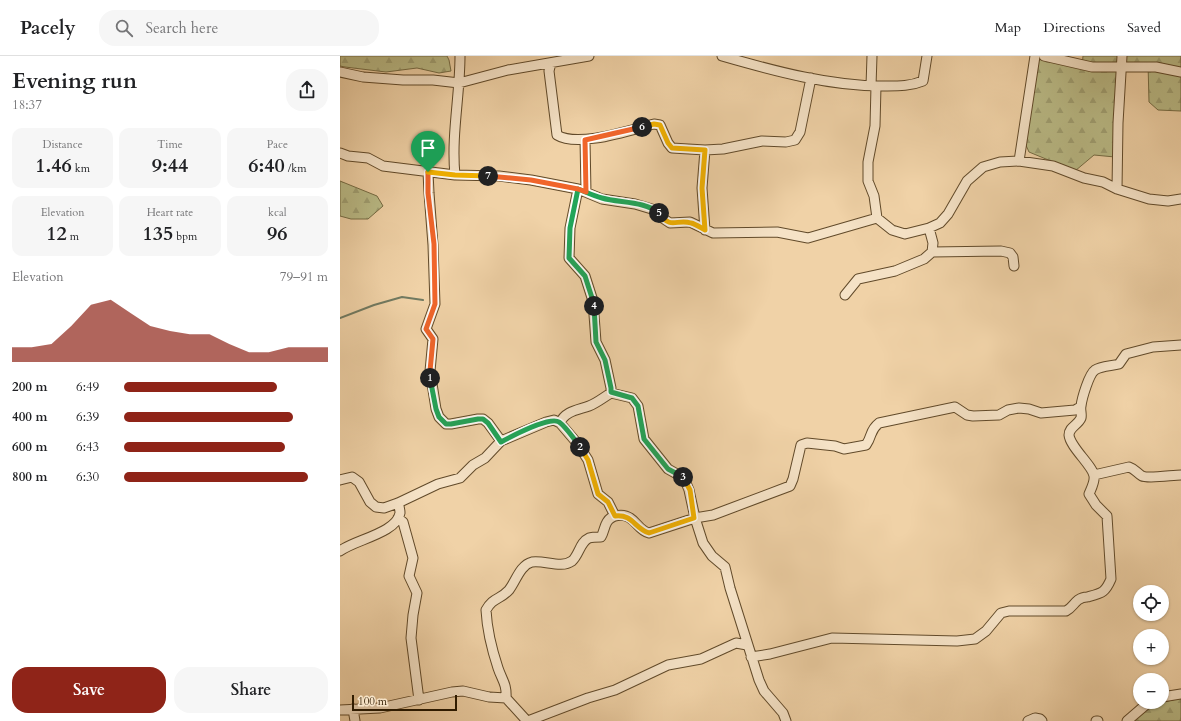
<!DOCTYPE html>
<meta charset="utf-8">
<style>
body{margin:0;font-family:Cardo,serif;background:#f6f6f6;color:#202124;height:100vh;display:flex;flex-direction:column;font-size:15px;white-space:nowrap}
*{box-sizing:border-box;margin:0}
p{font-size:13px;color:#757577}
.icon{flex:none;width:22px;height:22px;fill:none;stroke:currentColor;stroke-width:2;stroke-linecap:round;stroke-linejoin:round}
.map{position:relative;flex:1;overflow:hidden}
.sheet{display:flex;flex-direction:column;background:#fff;width:340px}
.sheet>*{flex:none}
.controls{position:absolute;left:793px;top:529px;display:grid;gap:8px}
.controls a{display:grid;place-items:center;width:36px;height:36px;border-radius:50%;background:#fff;box-shadow:0 1px 3px #0004;font-size:20px}
.scale{position:absolute;left:12px;bottom:10px;width:105px;box-sizing:border-box;padding-left:4px;border:2px solid #311c00;border-top:0;font-size:11px;line-height:14px;white-space:nowrap;color:#311c00;-webkit-text-stroke:3px #f5e2c6;paint-order:stroke}
.pin{position:absolute;display:grid;place-items:center;width:34px;height:34px;color:#fff;margin:-41px -17px;border-radius:50% 50% 50% 0;rotate:-45deg;box-shadow:0 0 4px #0007}
.pin .icon{rotate:45deg}
.km{position:absolute;width:20px;height:20px;margin:-10px;border-radius:50%;background:#222;color:#fff;font-size:11px;line-height:20px;text-align:center}
.round{display:grid;place-items:center;flex:none;width:42px;height:42px;border-radius:16px;background:#f6f6f6}
.summary{display:flex;align-items:center;justify-content:space-between;height:68px;padding:0 12px}
h1{font-size:22px;font-weight:600;line-height:30px}
.metrics{display:grid;grid-template-columns:repeat(3,1fr);gap:6px;height:68px;padding:4px 12px}
.metrics div{display:grid;align-content:center;border-radius:10px;background:#f6f6f6;text-align:center}
.metrics b{font-size:20px;font-weight:600}
.metrics small{font-size:11px;font-weight:400}
.metrics p{font-size:11px}
.chart{height:112px;padding:8px 12px}
.chart p{display:flex;justify-content:space-between}
.chart svg{width:100%;height:72px;margin-top:4px;fill:#8f2418;opacity:.7}
.cta{display:flex;gap:8px;margin-top:auto;padding:8px 12px}
.cta a{flex:1;height:46px;border-radius:16px;background:#8f2418;color:#fff;font-size:16px;font-weight:600;line-height:46px;text-align:center}
.cta a+a{background:#f6f6f6;color:#202124}
ul{padding:0 12px;list-style:none;font-size:13px}
li{display:grid;grid-template-columns:64px 48px 1fr;align-items:center;height:30px}
li i{height:10px;border-radius:5px;background:#8f2418}
header{display:flex;align-items:center;gap:24px;box-sizing:border-box;height:56px;padding:0 20px;background:#fff;border-bottom:1px solid #e0e0e0}
header strong{font-size:19px}
nav{display:flex;gap:22px;margin-inline-start:auto;font-size:14px}
.search{width:280px;height:36px;background:#f6f6f6;display:flex;align-items:center;gap:10px;box-sizing:border-box;padding:0 14px;border-radius:16px;color:#757577;font-size:15px}
main{display:flex;flex:1;min-height:0}
.map>svg:first-child{display:block}
.forest{fill:url(#forest-firs);stroke:#766c44}
.lines{fill:none;stroke-linecap:round;stroke-linejoin:round}
.stream{stroke:#717a61;stroke-width:2}
.minor-casing{stroke:#614a2a;stroke-width:11}
.minor{stroke:#f5e2c6;stroke-width:9}
.split-1-casing{stroke:#fff;stroke-width:8}
.split-2-casing{stroke:#fff;stroke-width:8}
.split-3-casing{stroke:#fff;stroke-width:8}
.split-4-casing{stroke:#fff;stroke-width:8}
.split-5-casing{stroke:#fff;stroke-width:8}
.split-6-casing{stroke:#fff;stroke-width:8}
.split-7-casing{stroke:#fff;stroke-width:8}
.split-8-casing{stroke:#fff;stroke-width:8}
.split-1{stroke:#f0652b;stroke-width:5}
.split-2{stroke:#22a559;stroke-width:5}
.split-3{stroke:#f5b400;stroke-width:5}
.split-4{stroke:#22a559;stroke-width:5}
.split-5{stroke:#22a559;stroke-width:5}
.split-6{stroke:#f5b400;stroke-width:5}
.split-7{stroke:#f0652b;stroke-width:5}
.split-8{stroke:#f5b400;stroke-width:5}
</style>
<header>
<strong>Pacely</strong>
<div class="search"><svg class="icon" aria-label="search" viewBox="0 0 24 24"><circle cx="10" cy="10" r="6"/><path d="M15 15l6 6"/></svg>Search here</div>
<nav><a>Map</a><a>Directions</a><a>Saved</a></nav>
</header>
<main>
<section class="sheet">
<div class="summary"><div><h1>Evening run</h1><p>18:37</p></div><a class="round"><svg class="icon" aria-label="share" viewBox="0 0 24 24"><path d="M12 15V3M7 8l5-5 5 5M5 13v7h14v-7"/></svg></a></div>
<div class="metrics">
<div><p>Distance</p><b>1.46<small> km</small></b></div>
<div><p>Time</p><b>9:44</b></div>
<div><p>Pace</p><b>6:40<small> /km</small></b></div>
</div>
<div class="metrics">
<div><p>Elevation</p><b>12<small> m</small></b></div>
<div><p>Heart rate</p><b>135<small> bpm</small></b></div>
<div><p>kcal</p><b>96</b></div>
</div>
<div class="chart"><p><span>Elevation</span>79–91 m</p>
<svg viewBox="0 0 160 44" preserveAspectRatio="none"><path d="M0 44V35L10 35L20 33L30 22L40 9L50 6L60 14L70 22L80 25L90 27L100 27L110 33L120 38L130 38L140 35L150 35L160 35V44z"/></svg>
</div>
<ul>
<li><b>200 m</b>6:49<i style="width:75%"></i></li>
<li><b>400 m</b>6:39<i style="width:83%"></i></li>
<li><b>600 m</b>6:43<i style="width:79%"></i></li>
<li><b>800 m</b>6:30<i style="width:90%"></i></li>
</ul>
<div class="cta"><a>Save</a><a>Share</a></div>
</section>
<div class="map">
<svg width="841" height="665" viewBox="0 0 841 665">
<defs>
<pattern id="forest-firs" width="22" height="20" patternUnits="userSpaceOnUse"><rect width="22" height="20" fill="#babb87"/><path d="M5 1l3.5 6h-7zM16 11l3.5 6h-7z" fill="#a0a073"/></pattern>
</defs>
<rect width="100%" height="100%" fill="#f0d2a7"/>
<filter id="stains"><feTurbulence type="fractalNoise" baseFrequency=".005" numOctaves="4"/><feColorMatrix values="0 0 0 0 .2 0 0 0 0 .09 0 0 0 0 .02 0 0 0 .5 -.17"/></filter>
<radialGradient id="worn" r=".72"><stop offset=".6" stop-color="#630" stop-opacity="0"/><stop offset="1" stop-color="#630" stop-opacity=".3"/></radialGradient>
<path class="forest" d="M0,0H107L109,4L111,15L99,17L77,12L46,16L5,11L0,10Z
M743,0H841V55L818,54L809,46L808,7L779,8L775,101L754,99L735,115L689,96L685,87L698,5L701,3L742,11Z
M0,125L37,140L43,150L28,163H11L0,160Z
M841,642V665H793L811,649Z"/>
<g class="lines">
<path class="stream" d="M0,262L34,249L62,241L83,244"/>
<defs>
<path id="minor" d="M382,0C434,15 493,31 547,30C559,30 571,30 583,25L587,0
M704,0L752,11H816L841,16
M211,7L209,15L217,79C238,92 290,74 314,68L320,69L328,87L332,92L365,94L383,93L422,85L446,86L455,84L460,76L471,22
M0,16L23,21L63,24H93L119,27L168,14L249,0
M531,30L532,0
M536,30L535,70L528,106V125L534,140L537,162L552,174L565,178L589,172L600,167L608,158L627,125L643,111L660,106L679,105L713,110L744,122L763,126L777,133L809,143L828,145L841,143
M245,84L246,136
M365,94L362,132L365,174
M0,97L8,100L28,102L43,110L115,119L159,120L191,124L238,133L262,143L295,148L315,154L324,163L330,167L350,166L373,177L437,176L468,182L537,162
M679,105L695,0
M88,116L89,137L93,189L95,248L86,273L93,283L90,315L96,353L99,361L106,368H111L138,363H143L148,367L161,385
M115,119C111,80 120,39 120,0
M238,133L230,172L229,202L245,220L253,245L256,286L265,304L271,332V337
M777,133L778,67L782,0
M592,196L661,195L670,197L673,201L674,210
M505,239L518,223L555,215L584,203L592,196L593,187L589,172
M220,367C225,355 238,354 249,350C257,347 264,341 271,337L292,342L298,350L304,383L328,413L344,422L349,434L355,462L363,487L372,500L385,511L390,532L419,624L424,635L443,657L446,665
M754,419L789,411C795,413 797,417 802,420C808,423 833,419 841,419
M0,424L12,421L19,426L30,446L36,451L44,452L58,447L98,428L120,422L133,409L145,402L161,385L206,366L214,364L220,367L237,387L248,404L258,438L268,446L275,460
M58,462L63,466L73,502L69,520L77,537L73,559L71,582L79,644
M0,495C14,484 57,477 60,457C60,454 59,450 58,447
M411,601L430,598L492,582L617,585L635,583L646,575L661,557L669,555H726C732,552 733,548 738,544C741,542 744,541 747,541C762,537 765,537 771,523L767,460L756,449L749,438C751,433 755,426 754,420C753,410 730,391 729,379C729,371 738,369 741,362C742,358 740,354 741,350C742,342 749,318 755,314C761,310 772,310 779,308L786,298L813,291L841,289
M822,641L841,638
M13,653L15,665
M0,654L40,652L112,636L123,635L149,641L166,642
M187,665L166,642C167,628 162,624 158,612C152,594 147,573 146,554C153,541 160,544 169,534C176,525 180,509 192,506C205,504 221,513 232,505C239,499 240,486 249,482C252,481 257,481 261,481C264,476 264,471 267,466C271,459 283,457 290,462C298,467 299,474 309,477L355,462L373,459L450,430L453,423L461,389L467,387L495,390L504,393L526,389C533,379 529,375 539,367L615,351L627,359L633,360L659,359L668,354L679,352L689,353L701,357L735,354L740,351
M188,665L248,642L275,634L328,609L361,603L396,587L407,589
M688,665L695,662L700,663L702,665
M756,665H758
M787,665L809,646"/>
</defs>
<use href="#minor" class="minor-casing"/>
<use href="#minor" class="minor"/>
</g>
<g class="lines">
<defs>
<path id="split-1" d="M88,116V137L94,188L95,248L86,273L93,283L90,315V322"/>
<path id="split-2" d="M90,322L96,353L99,361L106,368H111L138,363H143L148,367L161,386C172,380 210,360 219,366C226,371 235,384 240,391"/>
<path id="split-3" d="M240,391L248,404L258,438L268,446L275,460C293,458 294,472 309,477L354,462L350,434L343,421"/>
<path id="split-4" d="M254,250L256,286L265,304L271,332V336L292,342L298,350L304,383L328,413L343,421"/>
<path id="split-5" d="M254,250L253,245L245,220L229,202L230,172L238,133C246,136 254,140 262,142C279,147 305,145 319,157"/>
<path id="split-6" d="M302,71L314,68L320,69L328,87L332,92L365,94L362,132L365,174C361,172 356,168 351,167C336,162 332,175 319,157"/>
<path id="split-7" d="M148,120L191,124L238,133L246,136L245,84L302,71"/>
<path id="split-8" d="M88,116L115,119L148,120"/>
</defs>
<use href="#split-1" class="split-1-casing"/>
<use href="#split-2" class="split-2-casing"/>
<use href="#split-3" class="split-3-casing"/>
<use href="#split-4" class="split-4-casing"/>
<use href="#split-5" class="split-5-casing"/>
<use href="#split-6" class="split-6-casing"/>
<use href="#split-7" class="split-7-casing"/>
<use href="#split-8" class="split-8-casing"/>
<use href="#split-1" class="split-1"/>
<use href="#split-2" class="split-2"/>
<use href="#split-3" class="split-3"/>
<use href="#split-4" class="split-4"/>
<use href="#split-5" class="split-5"/>
<use href="#split-6" class="split-6"/>
<use href="#split-7" class="split-7"/>
<use href="#split-8" class="split-8"/>
</g>
<rect width="100%" height="100%" filter="url(#stains)"/>
<rect width="100%" height="100%" fill="url(#worn)"/>
</svg>
<div class="controls">
<a><svg class="icon" aria-label="locate" viewBox="0 0 24 24"><circle cx="12" cy="12" r="6"/><path d="M12 2v4M12 18v4M2 12h4M18 12h4"/></svg></a>
<a>+</a>
<a>−</a>
</div>
<div class="scale">100 m</div>
<div class="pin" style="left:88px;top:116px;background:#1e9e55"><svg class="icon" aria-label="arrive" viewBox="0 0 24 24"><path d="M6 21V4h12l-3 4 3 4H6"/></svg></div>
<b class="km" style="left:90px;top:322px">1</b>
<b class="km" style="left:240px;top:391px">2</b>
<b class="km" style="left:343px;top:421px">3</b>
<b class="km" style="left:254px;top:250px">4</b>
<b class="km" style="left:319px;top:157px">5</b>
<b class="km" style="left:302px;top:71px">6</b>
<b class="km" style="left:148px;top:120px">7</b>
</div>
</main>
